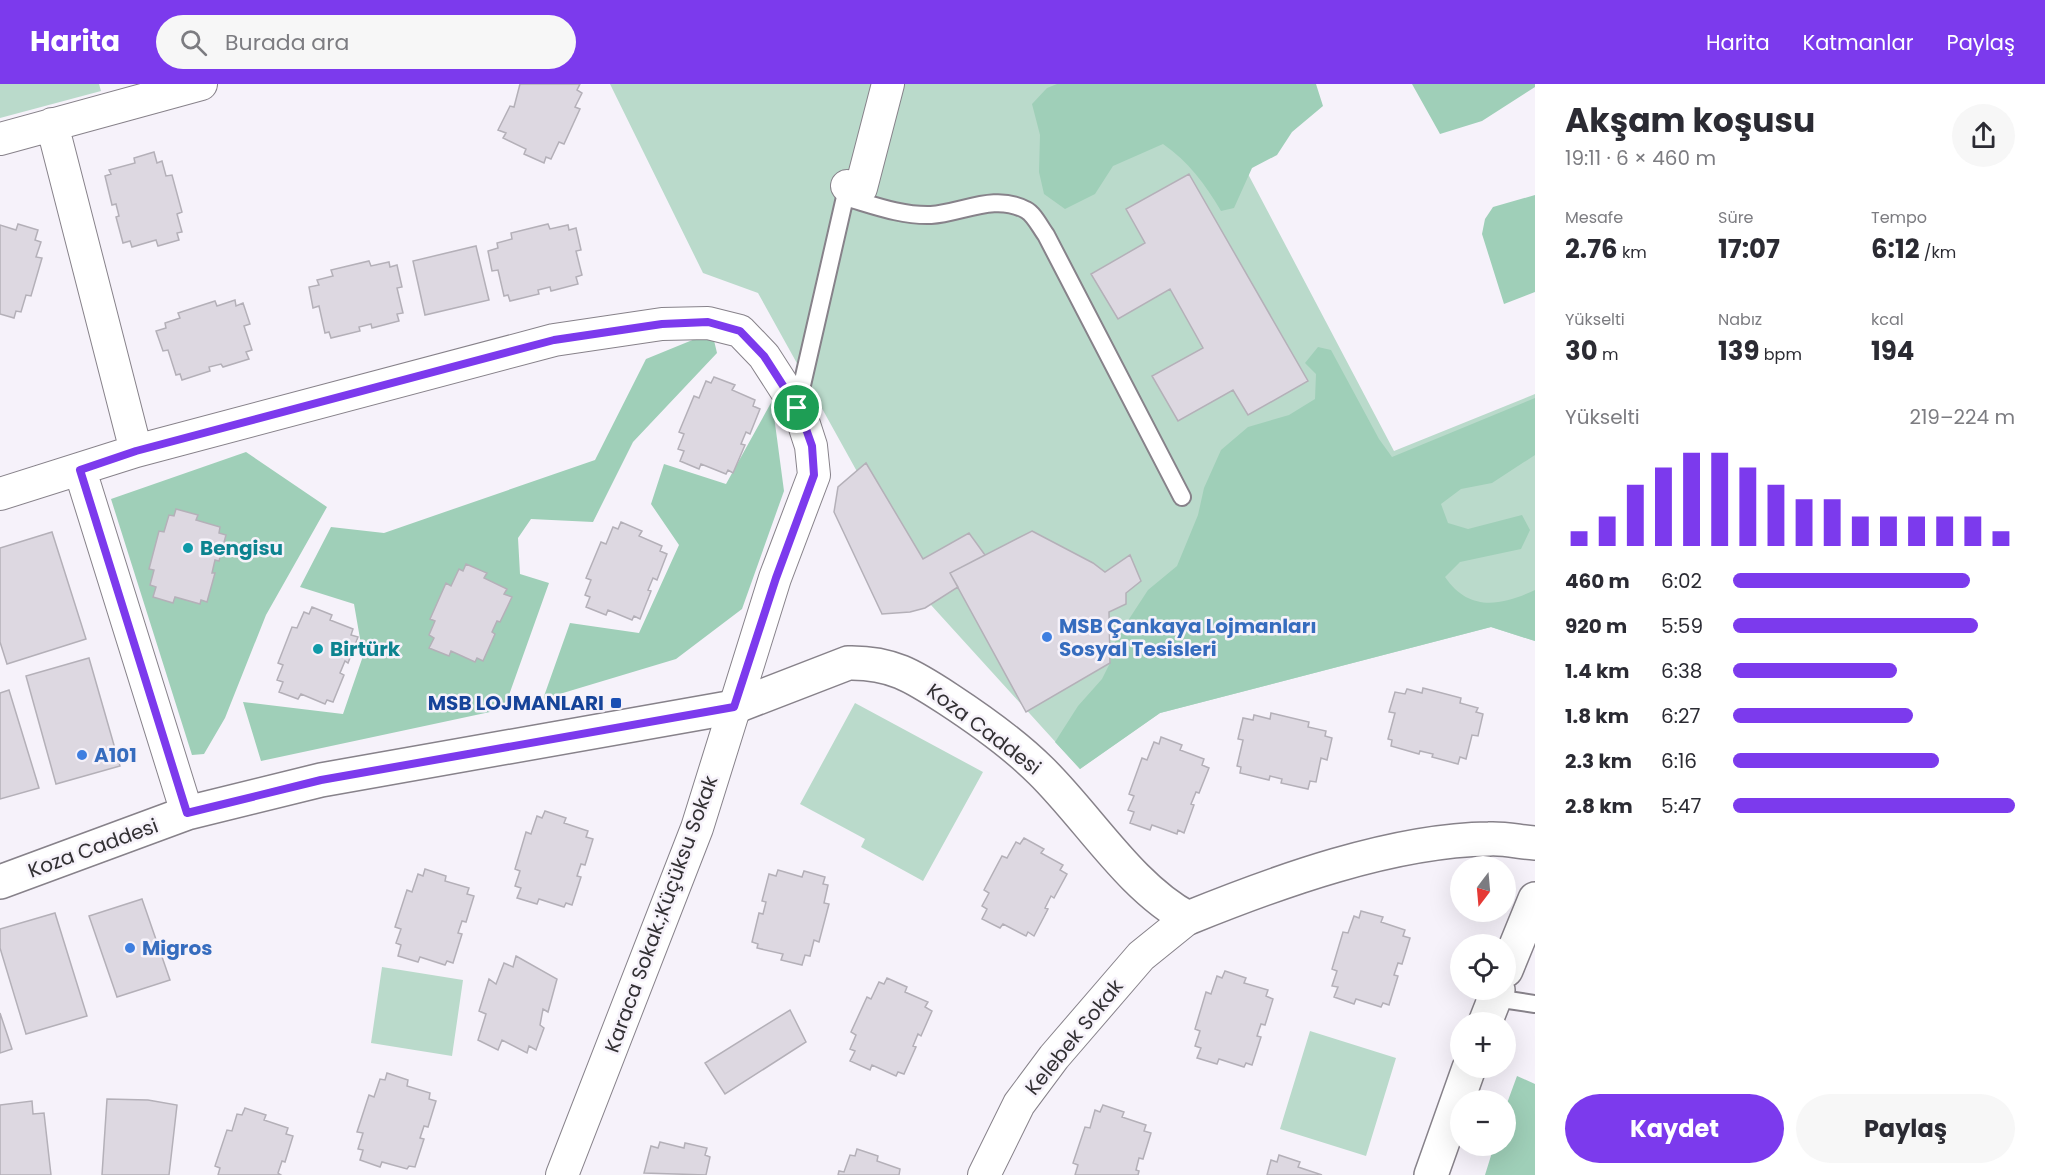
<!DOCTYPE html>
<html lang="tr">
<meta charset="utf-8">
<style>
body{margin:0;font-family:Poppins,sans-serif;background:#f7f7f7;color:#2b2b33;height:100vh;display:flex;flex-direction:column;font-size:22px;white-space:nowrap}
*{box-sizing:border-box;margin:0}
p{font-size:20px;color:#7c7c81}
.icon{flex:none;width:33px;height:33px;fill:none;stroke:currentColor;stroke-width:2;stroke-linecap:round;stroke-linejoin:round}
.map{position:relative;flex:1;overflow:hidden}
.sheet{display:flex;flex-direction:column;background:#fff;width:510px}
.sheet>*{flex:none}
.needle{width:39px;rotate:196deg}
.fabs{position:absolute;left:1450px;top:772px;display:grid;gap:12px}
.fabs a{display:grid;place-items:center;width:66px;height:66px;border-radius:50%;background:#fff;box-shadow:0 6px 24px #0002;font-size:30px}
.pin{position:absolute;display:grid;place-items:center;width:51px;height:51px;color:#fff;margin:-26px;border:3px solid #fff;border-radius:50%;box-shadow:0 2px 6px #0007}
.round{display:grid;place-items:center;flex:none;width:63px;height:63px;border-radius:32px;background:#f7f7f7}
.headline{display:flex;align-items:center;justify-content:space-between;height:102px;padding:0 30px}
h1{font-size:33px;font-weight:700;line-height:45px}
.figures{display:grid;grid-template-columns:repeat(3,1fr);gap:9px;height:102px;padding:6px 30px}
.figures div{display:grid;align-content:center}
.figures b{font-size:26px;font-weight:700}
.figures small{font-size:16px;font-weight:400}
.figures p{font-size:16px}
.chart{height:168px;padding:12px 30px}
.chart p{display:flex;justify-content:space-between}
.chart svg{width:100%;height:108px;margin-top:6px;stroke:#7c3aed;stroke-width:6}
.button{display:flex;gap:12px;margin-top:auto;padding:12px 30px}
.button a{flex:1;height:69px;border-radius:36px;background:#7c3aed;color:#fff;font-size:24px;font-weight:700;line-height:69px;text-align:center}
.button a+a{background:#f7f7f7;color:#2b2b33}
ul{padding:0 30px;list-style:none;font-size:20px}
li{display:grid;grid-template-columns:96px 72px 1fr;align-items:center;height:45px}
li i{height:15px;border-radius:8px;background:#7c3aed}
header{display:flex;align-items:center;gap:36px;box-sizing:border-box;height:84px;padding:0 30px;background:#7c3aed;color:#fff}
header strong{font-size:28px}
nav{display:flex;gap:33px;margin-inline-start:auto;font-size:21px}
.search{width:420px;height:54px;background:#f7f7f7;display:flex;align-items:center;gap:15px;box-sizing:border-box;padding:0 21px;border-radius:33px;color:#7c7c81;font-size:22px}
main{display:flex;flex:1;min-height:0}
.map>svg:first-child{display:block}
.green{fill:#badacb}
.forest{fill:#9fcfb8}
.building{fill:#ddd8e1;stroke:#b4b0b8;stroke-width:1.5}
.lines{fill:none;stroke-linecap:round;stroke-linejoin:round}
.lane-casing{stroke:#87828a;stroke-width:20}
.street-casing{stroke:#87828a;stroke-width:34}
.secondary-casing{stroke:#87828a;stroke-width:36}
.lane{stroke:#fff;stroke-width:16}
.street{stroke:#fff;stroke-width:32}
.secondary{stroke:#fff;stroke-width:33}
.route-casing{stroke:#fff;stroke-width:12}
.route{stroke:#7c3aed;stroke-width:8}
.culture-dot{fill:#0f9aa8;stroke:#f6f2fa;stroke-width:2}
.shop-dot{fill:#3f7fe0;stroke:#f6f2fa;stroke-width:2}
.transit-dot{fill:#1a4fb4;stroke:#f6f2fa;stroke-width:2}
.labels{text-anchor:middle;stroke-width:5;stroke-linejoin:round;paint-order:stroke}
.culture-label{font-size:20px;font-weight:bold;fill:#0d838f;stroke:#f6f2fa;text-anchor:start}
.shop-label{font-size:20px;font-weight:bold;fill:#366cbe;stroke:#f6f2fa;text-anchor:start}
.transit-label{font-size:20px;font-weight:bold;fill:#164399;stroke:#f6f2fa;text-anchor:end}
.street-label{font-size:20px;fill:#323033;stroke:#f6f2fa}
</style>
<header>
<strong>Harita</strong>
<div class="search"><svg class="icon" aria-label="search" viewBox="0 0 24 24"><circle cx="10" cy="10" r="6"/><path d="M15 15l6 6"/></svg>Burada ara</div>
<nav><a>Harita</a><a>Katmanlar</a><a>Paylaş</a></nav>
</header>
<main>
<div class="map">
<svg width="1535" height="1091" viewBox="0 0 1535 1091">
<rect width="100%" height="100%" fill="#f6f2fa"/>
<path class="green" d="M0,0H99L101,7L0,34Z
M610,0H1227L1208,14L1394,367L1535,310V557L1491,543L1160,629L1080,685L931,521L758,209L703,189Z
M855,619L983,688L923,797L861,763L865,755L800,720Z
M382,883L463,896L452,972L371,959Z
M1310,947L1396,974L1366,1072L1280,1045Z"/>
<path class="forest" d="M1057,0H1316L1323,22L1292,48L1277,71L1252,84L1234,124L1221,127C1205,100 1189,78 1163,60L1113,82L1095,110L1065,125L1044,110L1039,88L1040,51L1032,20L1047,4Z
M1412,0H1535V3L1482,37L1440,50Z
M1535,111V208L1504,220L1482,150L1485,135L1493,123Z
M712,248L717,269L633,358L593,438L531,435L518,454L520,490L549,499L504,625L261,677L243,618L343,630L363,572L354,520L300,503L331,443L384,449L595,376L646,275Z
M1318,263L1331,266L1379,355L1392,373L1535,314V371L1492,399L1461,405L1441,420L1448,439L1468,445L1522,431L1530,446L1521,465L1460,478L1445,493C1469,528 1501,522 1535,506V557L1491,543L1160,629L1080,685L1055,658L1078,622L1102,595L1110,579L1116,555L1148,506L1177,482L1198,431L1204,404L1221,366L1248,343L1289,331L1315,315L1316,290L1305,279Z
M772,317L784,407L742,525L676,575L543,615L570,539L639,549L679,461L651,420L664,380L726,400Z
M246,368L327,423L266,531L225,634L204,670L192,671L111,415Z
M1517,992L1535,1000V1091H1485L1494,1062H1506V1022Z"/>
<path class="building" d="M520,0H580L577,6L582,9L575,23L580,25L564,60L559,58L551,75L546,73L544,79L524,70L526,65L503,54L506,49L498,46L510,22L514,23Z
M154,68L157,79L162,77L166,92L172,91L182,128L177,130L182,148L177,149L179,156L158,162L156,156L132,163L130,157L123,159L116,133L119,132L116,120L112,121L105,92L111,90L109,86L135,79L134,74Z
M1189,90L1308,297L1248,331L1233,306L1178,337L1152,292L1203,264L1170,205L1118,235L1091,190L1145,159L1126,125Z
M18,140L38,146L35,156L41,158L36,173L42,174L31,212L26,211L21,228L16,227L14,234L0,230V141L16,146Z
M548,140L550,145L568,141L569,146L576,144L581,166L576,167L582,191L576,193L578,200L551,207L550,203L538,206L539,210L510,217L508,211L504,212L498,186L492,187L488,167L498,164L497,159L512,155L511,149Z
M476,162L489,216L425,231L413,177Z
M369,177L371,182L389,178L390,183L397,181L402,203L397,204L403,229L397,230L399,237L372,244L371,240L359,243L360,247L331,254L329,248L325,249L319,222L313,224L309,203L319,201L317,196L333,192L331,186Z
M235,216L236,222L243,219L250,240L244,242L252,266L246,268L249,275L223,283L221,280L209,283L210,287L182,296L180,290L176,291L168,266L163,267L156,247L166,244L165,239L180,234L178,229L215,217L217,222Z
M714,293L735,301L732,306L755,316L753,322L760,325L750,350L746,348L741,360L745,361L733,389L728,386L726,390L701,380L699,385L680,377L684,367L678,365L684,350L679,348L694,312L699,314L706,297L711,299Z
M866,379L923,475L969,449L985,471L950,489L958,503L925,524L910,528L882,530L834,428L838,403Z
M176,425L198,431L196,436L220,443L219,449L226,451L219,477L215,476L212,489H215L207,518L201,516L200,520L175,513L173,519L153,513L156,503L150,501L154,486L149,485L159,447L164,448L169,431L174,432Z
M621,438L642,447L639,452L662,462L660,467L667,470L657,496L653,494L648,506L651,507L640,535L634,532L632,536L608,526L606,531L586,523L590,513L585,511L591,496L586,494L601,458L606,460L613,443L618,445Z
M1032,447L1093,479L1105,488L1130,471L1141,497L1126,509V520L1109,528L1110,579L1026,628L950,489Z
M52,448L86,555L7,580L0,558V464Z
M466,480L487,489L484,494L507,505L504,510L512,513L500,538L497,537L492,548L495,550L483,577L477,574L475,578L451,567L449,572L429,564L434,554L429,551L435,537L430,535L446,499L451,502L459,485L463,487Z
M312,523L332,531L330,536L353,545L351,551L358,553L348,579L345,577L340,589L344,591L333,618L327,616L325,620L301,610L298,615L279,608L283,598L277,596L283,581L278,579L292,543L297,544L304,528L309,530Z
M89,574L120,682L56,700L26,592Z
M1423,604L1461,614L1460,619L1478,624L1476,628L1483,630L1478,652L1472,651L1466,675L1460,673L1458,680L1432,673L1433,670L1420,667L1419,670L1391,662L1392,656L1388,655L1395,629L1389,628L1395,608L1405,610L1407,605L1422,609Z
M9,606L39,704L0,715V609Z
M1271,629L1309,638L1308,643L1326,647L1325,652L1332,654L1327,676L1321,674L1316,698L1310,697L1308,705L1281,699L1282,695L1270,692L1269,696L1240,689L1241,683L1237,682L1243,656L1238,655L1243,634L1253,636L1254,631L1270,635Z
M1161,653L1182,661L1180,666L1204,675L1202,681L1209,684L1199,709L1196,708L1191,720L1194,721L1184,749L1178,746L1177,750L1152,741L1150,746L1130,739L1134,728L1128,726L1134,712L1129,710L1142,674L1147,676L1154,658L1159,660Z
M545,727L566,734L564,739L588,747L586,753L593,755L585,781L581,780L577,792L581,793L572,821L566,819L564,823L539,815L537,820L517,814L521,804L515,802L520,787L515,785L526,748L531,750L537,732L542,734Z
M1024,754L1044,765L1041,769L1063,781L1060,786L1067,790L1054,814L1051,812L1045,824L1048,825L1034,852L1028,848L1026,852L1003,840L1000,844L982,835L987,825L982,822L989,809L984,806L1002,772L1007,774L1016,758L1020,760Z
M425,785L446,792L445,797L469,804L467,810L474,812L466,838L462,837L458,849L462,850L453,879L447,877L445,881L420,873L418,878L398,872L401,861L396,859L401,845L395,843L407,806L412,808L418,790L423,792Z
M778,786L802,793L804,787L825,793L823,800L828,801L824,819L829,820L819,858L814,856L810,872L805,871L802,881L781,876L783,870L757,864L758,860L752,858L759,829L763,830L766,818L762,817L769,790L776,792Z
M142,815L170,896L117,913L89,832Z
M1361,827L1383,833L1381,838L1405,846L1403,852L1410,854L1402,880L1398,879L1394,891L1398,892L1389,921L1383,919L1381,923L1356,915L1354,920L1334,913L1338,903L1332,902L1337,887L1332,885L1343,848L1348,849L1354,832L1359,834Z
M55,829L87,932L26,950L0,864V845Z
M516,872L557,895L548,928L543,925L540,941L544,944L536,966L529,962L527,969L502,956L498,966L478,956L486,930L479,927L489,895L496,900L504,879L513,883Z
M1225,887L1246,894L1244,899L1268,906L1266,912L1273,915L1265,941L1261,940L1257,952L1261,953L1252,981L1246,979L1244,983L1219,975L1217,980L1197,974L1201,964L1195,962L1200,947L1195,945L1206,908L1211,910L1217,892L1222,894Z
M887,894L907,903L905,908L928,918L925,923L932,927L921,952L918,950L913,962L916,963L904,990L898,988L896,992L872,981L870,986L850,977L855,967L850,965L856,951L851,948L867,913L871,915L879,898L884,900Z
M790,926L806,958L725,1010L705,979Z
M0,929L12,965L0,969Z
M387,989L408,996L407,1002L430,1009L429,1015L436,1017L428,1043L424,1042L420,1054L424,1055L415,1083L409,1082L407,1085L382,1078L380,1083L360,1076L363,1066L358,1065L363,1049L357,1048L369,1011L374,1013L380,995L385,996Z
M107,1015L148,1016L177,1021L169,1091H102Z
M32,1017L33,1030L44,1029L51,1091H0V1021Z
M1103,1021L1124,1028L1122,1033L1146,1041L1144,1047L1151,1049L1143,1075L1139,1074L1136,1086L1139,1087L1138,1091H1075L1078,1081L1073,1079L1085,1043L1090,1044L1095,1026L1100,1028Z
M245,1024L266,1031L264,1036L288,1044L286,1050L293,1052L285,1078L282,1077L278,1089L281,1091H218L220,1084L215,1082L227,1046L232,1047L237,1030L242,1031Z
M660,1058L684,1064L685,1059L707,1064L705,1071L710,1073L706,1091L644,1089L651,1062L658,1064Z
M857,1065L878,1072L877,1077L900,1085L899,1091H838L839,1087L844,1088L850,1071L855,1072Z
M1279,1071L1300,1078L1298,1083L1322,1091H1267L1271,1076L1277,1078Z"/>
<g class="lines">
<defs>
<path id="lane" d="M797,323L845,113C873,121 901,132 931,131C962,129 995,109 1026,126C1034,130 1040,143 1046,151L1182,413
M1495,914L1535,920"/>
<path id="street" d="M52,40L136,367
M0,55L201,0
M847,102L861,104L888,0
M80,386L187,729
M0,410L136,367L554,256L662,240L708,239L740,247L764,272L800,328L811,362L814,391L775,494L697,744L562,1091
M984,1091L1019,1020L1054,973L1141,872L1188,834"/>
<path id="secondary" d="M0,798L187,729L321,696L734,623L848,579C891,578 913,592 948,615C980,636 1014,660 1041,687C1088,733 1131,804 1188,834C1277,798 1392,756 1489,755C1504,754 1520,758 1535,759
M1506,886L1535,815
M1485,939L1498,906
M1431,1091L1469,984"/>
</defs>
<use href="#lane" class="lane-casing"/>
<use href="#street" class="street-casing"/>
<use href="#secondary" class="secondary-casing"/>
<use href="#lane" class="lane"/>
<use href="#street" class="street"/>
<use href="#secondary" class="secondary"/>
</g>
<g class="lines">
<defs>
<path id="route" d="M708,238L740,247L764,272L800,328L812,362L814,391L776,494L734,623L321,696L187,729L80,386L136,367L554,256L662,240Z"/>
</defs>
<use href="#route" class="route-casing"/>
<use href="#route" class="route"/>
</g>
<g class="culture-dot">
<circle cx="188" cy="464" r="6"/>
<circle cx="318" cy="565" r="6"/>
</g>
<g class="shop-dot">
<circle cx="1047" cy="553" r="6"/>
<circle cx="82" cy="671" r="6"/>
<circle cx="130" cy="864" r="6"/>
</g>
<rect class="transit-dot" x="610" y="613" width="12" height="12" rx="3"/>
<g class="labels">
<g class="culture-label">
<text x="200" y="471">Bengisu</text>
<text x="330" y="572">Birtürk</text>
</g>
<g class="shop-label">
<text x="1059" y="549">MSB Çankaya Lojmanları<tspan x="1059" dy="23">Sosyal Tesisleri</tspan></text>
<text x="94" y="678">A101</text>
<text x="142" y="871">Migros</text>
</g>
<g class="transit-label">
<text x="604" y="626">MSB LOJMANLARI</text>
</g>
<g class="street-label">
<text transform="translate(984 645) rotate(37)" y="7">Koza Caddesi</text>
<text transform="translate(93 764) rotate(-20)" y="7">Koza Caddesi</text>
<text transform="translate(661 830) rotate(-70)" y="7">Karaca Sokak.;Küçüksu Sokak</text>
<text transform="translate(1074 953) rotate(-51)" y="7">Kelebek Sokak</text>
</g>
</g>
</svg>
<div class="fabs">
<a><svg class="needle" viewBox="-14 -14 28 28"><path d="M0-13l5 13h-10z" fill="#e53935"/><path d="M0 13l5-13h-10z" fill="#7c7c81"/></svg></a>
<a><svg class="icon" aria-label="locate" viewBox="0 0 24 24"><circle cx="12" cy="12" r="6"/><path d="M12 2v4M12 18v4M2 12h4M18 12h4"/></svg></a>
<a>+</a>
<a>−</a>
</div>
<div class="pin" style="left:797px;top:324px;background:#1e9e55"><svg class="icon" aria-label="arrive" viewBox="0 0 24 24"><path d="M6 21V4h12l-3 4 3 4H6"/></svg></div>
</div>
<section class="sheet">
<div class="headline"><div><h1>Akşam koşusu</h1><p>19:11 · 6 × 460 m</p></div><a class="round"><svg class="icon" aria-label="share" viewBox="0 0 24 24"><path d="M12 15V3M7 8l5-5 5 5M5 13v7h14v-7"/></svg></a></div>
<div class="figures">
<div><p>Mesafe</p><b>2.76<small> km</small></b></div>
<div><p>Süre</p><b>17:07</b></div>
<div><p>Tempo</p><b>6:12<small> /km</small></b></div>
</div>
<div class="figures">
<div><p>Yükselti</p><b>30<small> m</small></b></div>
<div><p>Nabız</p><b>139<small> bpm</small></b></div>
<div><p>kcal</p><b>194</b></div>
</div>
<div class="chart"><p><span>Yükselti</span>219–224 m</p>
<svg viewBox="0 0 160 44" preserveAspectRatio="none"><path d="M5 44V38M15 44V32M25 44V19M35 44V12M45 44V6M55 44V6M65 44V12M75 44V19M85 44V25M95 44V25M105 44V32M115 44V32M125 44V32M135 44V32M145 44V32M155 44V38"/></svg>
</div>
<ul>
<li><b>460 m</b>6:02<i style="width:84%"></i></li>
<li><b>920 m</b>5:59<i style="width:87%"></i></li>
<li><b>1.4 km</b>6:38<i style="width:58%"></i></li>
<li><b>1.8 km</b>6:27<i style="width:64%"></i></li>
<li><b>2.3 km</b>6:16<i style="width:73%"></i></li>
<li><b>2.8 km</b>5:47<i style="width:100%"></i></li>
</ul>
<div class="button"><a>Kaydet</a><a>Paylaş</a></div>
</section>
</main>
